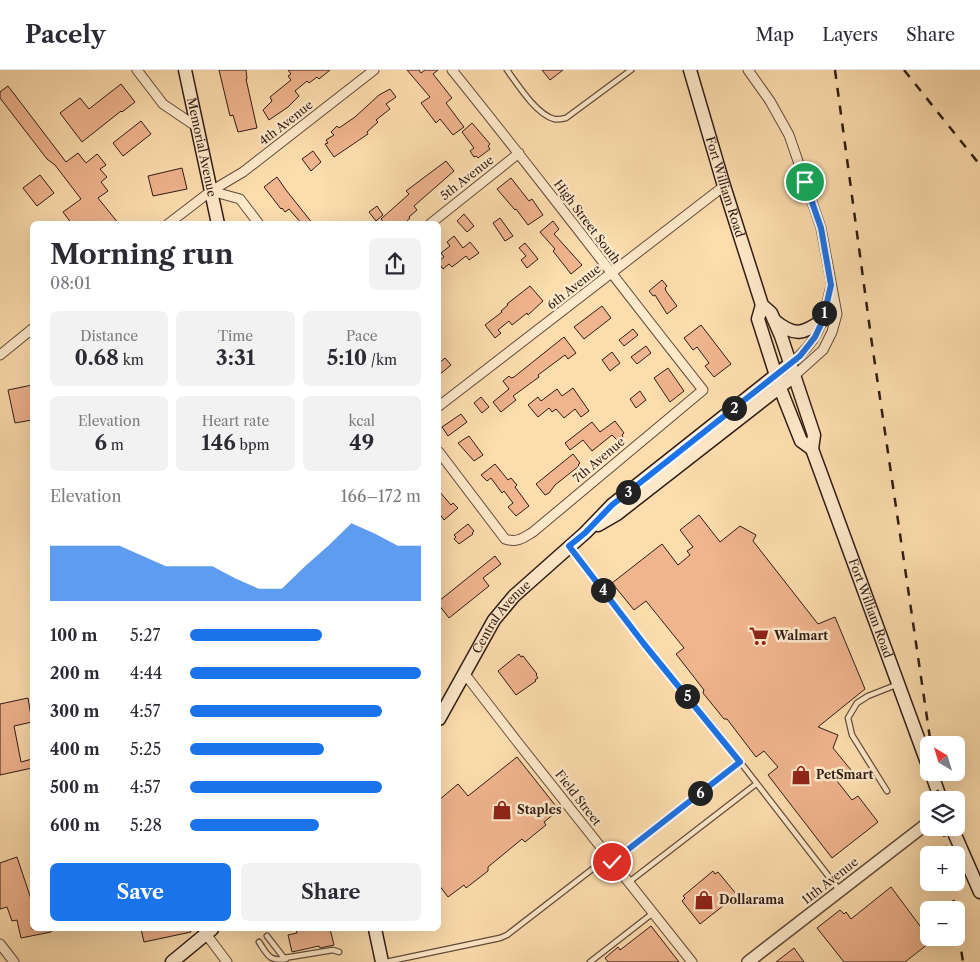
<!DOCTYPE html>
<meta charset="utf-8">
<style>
body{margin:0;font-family:"Libre Caslon Text",serif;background:#f2f2f3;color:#2b2b33;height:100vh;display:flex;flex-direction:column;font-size:19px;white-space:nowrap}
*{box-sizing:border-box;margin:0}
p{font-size:16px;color:#7c7c81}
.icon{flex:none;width:28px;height:28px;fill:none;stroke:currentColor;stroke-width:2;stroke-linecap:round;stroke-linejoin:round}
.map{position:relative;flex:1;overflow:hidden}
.side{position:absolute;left:30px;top:151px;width:411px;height:710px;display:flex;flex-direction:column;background:#fff;border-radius:8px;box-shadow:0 5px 20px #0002}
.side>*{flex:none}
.needle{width:32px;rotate:322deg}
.controls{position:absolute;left:920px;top:666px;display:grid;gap:10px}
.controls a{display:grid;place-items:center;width:45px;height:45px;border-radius:8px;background:#fff;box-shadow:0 5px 20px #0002;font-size:25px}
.pin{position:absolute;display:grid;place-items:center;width:42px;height:42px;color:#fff;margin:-21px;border:2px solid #fff;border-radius:50%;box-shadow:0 1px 5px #0007}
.km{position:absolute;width:25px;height:25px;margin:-12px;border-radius:50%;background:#222;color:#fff;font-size:14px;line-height:25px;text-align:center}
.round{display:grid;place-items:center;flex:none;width:52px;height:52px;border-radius:8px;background:#f2f2f3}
.headline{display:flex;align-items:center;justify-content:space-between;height:85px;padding:0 20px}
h1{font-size:28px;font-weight:700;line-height:38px}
.stats{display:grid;grid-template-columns:repeat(3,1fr);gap:8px;height:85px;padding:5px 20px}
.stats div{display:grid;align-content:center;border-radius:8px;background:#f2f2f3;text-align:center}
.stats b{font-size:21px;font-weight:700}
.stats small{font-size:14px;font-weight:400}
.stats p{font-size:14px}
.chart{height:140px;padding:10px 20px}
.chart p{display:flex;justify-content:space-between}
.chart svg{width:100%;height:90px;margin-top:5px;fill:#1a73e8;opacity:.7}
.cta{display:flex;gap:10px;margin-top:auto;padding:10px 20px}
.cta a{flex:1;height:58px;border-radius:8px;background:#1a73e8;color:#fff;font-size:20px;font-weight:700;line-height:58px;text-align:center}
.cta a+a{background:#f2f2f3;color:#2b2b33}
ul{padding:0 20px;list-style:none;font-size:16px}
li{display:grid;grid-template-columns:80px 60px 1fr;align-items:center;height:38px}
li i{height:12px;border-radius:6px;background:#1a73e8}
header{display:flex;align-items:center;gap:30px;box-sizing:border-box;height:70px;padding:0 25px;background:#fff;border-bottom:1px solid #e1e1e2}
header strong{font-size:24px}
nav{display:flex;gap:28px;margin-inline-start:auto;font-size:18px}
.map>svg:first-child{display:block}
.building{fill:#f0b48e;stroke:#2f1c15}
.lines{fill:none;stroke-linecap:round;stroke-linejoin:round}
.service-casing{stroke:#624c3b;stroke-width:7}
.minor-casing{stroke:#624c3b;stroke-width:11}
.tertiary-casing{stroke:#624c3b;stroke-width:14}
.secondary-casing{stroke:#2f1c15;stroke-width:15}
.service{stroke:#fee9ca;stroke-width:4.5}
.minor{stroke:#fee9ca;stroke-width:9}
.tertiary{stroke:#fee9ca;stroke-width:11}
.secondary{stroke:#fee9ca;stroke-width:12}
.rail{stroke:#2f1c15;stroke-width:2.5;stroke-dasharray:9 9;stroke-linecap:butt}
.route-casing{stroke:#fff;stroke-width:10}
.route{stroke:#1a73e8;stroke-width:6}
.labels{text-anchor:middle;stroke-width:5;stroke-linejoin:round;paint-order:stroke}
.street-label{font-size:12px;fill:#2f1c15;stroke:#fee9ca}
.poi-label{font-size:12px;font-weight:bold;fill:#2f1c15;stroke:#fee9ca;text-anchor:start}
</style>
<header>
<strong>Pacely</strong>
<nav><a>Map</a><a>Layers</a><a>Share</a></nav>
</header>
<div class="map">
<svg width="980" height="892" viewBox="0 0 980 892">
<rect width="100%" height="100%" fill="#fdddae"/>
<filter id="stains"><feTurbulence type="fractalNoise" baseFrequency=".004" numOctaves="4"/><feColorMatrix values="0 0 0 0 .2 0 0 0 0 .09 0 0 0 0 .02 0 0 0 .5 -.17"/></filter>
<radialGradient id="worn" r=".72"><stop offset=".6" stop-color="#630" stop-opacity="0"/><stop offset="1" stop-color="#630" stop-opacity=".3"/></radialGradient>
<path class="building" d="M219,0H246L247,9H246L257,58L238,62L233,45L230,46Z
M288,0H330L319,9L317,7L309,13L307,11L295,21L299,26L288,37L269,50L263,40L272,31L270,27L291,10L288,6L291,4Z
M407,0H419L421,3L425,0H438L433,4L452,28L446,33L464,57L453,65L440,49L436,53L421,33L430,27Z
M542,0H563L550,10Z
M121,14L135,32L122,42L121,41L82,72L60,43L80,28L89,39Z
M8,16L66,92L78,83L86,93L97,84L99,86L106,95L100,99L107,107L101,112L108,121L98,128L119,154H72L63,142L81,129L55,95L47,89L0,28V22Z
M390,19L396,27L386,34L390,39L376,50L378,52L367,62L368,64L334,87L325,74L328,73L326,70L334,65L331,62L337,56L339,58L355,47L379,25Z
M141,51L151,64L123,86L113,73Z
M472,53L490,74L488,76L490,79L478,88L476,86L474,87L470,81L474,78L462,62Z
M313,81L321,92L311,101L302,89Z
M446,91L454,101L414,136L417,140L409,147L410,148L404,154H385L381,149L409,124L406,121Z
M182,98L187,119L153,126L148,106Z
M40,105L54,123L37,136L23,118Z
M277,107L286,120L313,154H302L289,139L285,142L282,138L281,139L264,117Z
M511,108L529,131L532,129L543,145L528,155L516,139L515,140L497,119Z
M377,136L383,145L376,151L369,142Z
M464,144L474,156L467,162L457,151Z
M500,148L513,166L505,171L493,153Z
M553,151L559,159L554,164L582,195L571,204L553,181L555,179L540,162Z
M454,166L463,178L470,172L479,183L469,190L466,186L452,197L449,194L443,199L439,193V191L444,187L441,183L450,176L447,172Z
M525,173L538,189L527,198L521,190L526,186L519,178Z
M662,210L667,216L665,218L666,221L677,236L667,244L655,225L653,226L649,221Z
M530,216L543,231L528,245L527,243L512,255L509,251L498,260L501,263L495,268L485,255L502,242L501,241L508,235L507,234Z
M602,236L611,248L584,269L574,257Z
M701,255L731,294L714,307L705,296L709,293L697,277L693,280L684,268Z
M633,259L638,265L624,276L619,270Z
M564,267L576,283L568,289L565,285L538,305L539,307L513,326L516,330L501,342L493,332L509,319L503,311L509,306L511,308L514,307Z
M646,276L651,283L637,294L631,287Z
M612,282L620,293L610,301L602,290Z
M445,288L451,295L439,305V293Z
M668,298L684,321L670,332L654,308Z
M32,315V350L15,353L8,320Z
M573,318L589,341L581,347L575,339L564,348L556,339L552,342L549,338L538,347L528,335L538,327L541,331L557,319L562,326Z
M640,321L646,330L636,338L630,329Z
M481,327L489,337L482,343L474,333Z
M461,344L467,352L448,366L442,357Z
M615,351L624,363L622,365L623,367L618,371L612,365L592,381L583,370L570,380L565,373L592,352L600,362Z
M469,366L483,385L474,391L458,373Z
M573,384L580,393L578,395L579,396L555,415L549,423L545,425L536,414Z
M495,394L508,410L511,408L517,415L515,417L529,436L516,446L508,437L513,433L504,421L502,423L491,408L487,411L481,405Z
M439,421L451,435L453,433L458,438L444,450L439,443Z
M699,445L720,472L740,456L756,465L753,471L818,554L835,547L865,619L818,657L838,665L833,678L851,700L837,711L852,730L858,726L878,752L832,788L768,705L778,697L764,681L756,687L727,649H724L703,623L704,620L676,584L684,578L646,531L634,540L612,513L662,474L678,495L690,485L687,481L693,477L680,460Z
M468,454L474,461L472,463L473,464L459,474L454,469L456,467L454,465Z
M495,486L501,494L483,508L489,516L449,548L439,535V531Z
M519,584L521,587L523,586L537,604L536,605L538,608L535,610L536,611L516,625L498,601Z
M28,628L32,652L14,656L21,692L32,689V698L0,705V634Z
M517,687L559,740L544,752L546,755L525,772L522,769L488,797V801L466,818L464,815L448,827L439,815V730L458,714L468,726Z
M17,787L32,832V859H51V862L21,868L17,850L12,851L7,837L0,839V793Z
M713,801L715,804L718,802L737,825L700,854L682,831L685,828L683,826Z
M891,817L929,868L933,870L905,892H844L817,858L840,840L844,844L846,842L851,849Z
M651,856L679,892H608L605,888L618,877L620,880Z
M141,859H190L191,862L144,872Z
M296,859H330L334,875L320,878L319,876L292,882L288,865L297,863Z
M794,878L804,892H776Z"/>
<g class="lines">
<defs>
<path id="service" d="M507,0C518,15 536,44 554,49C558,50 562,49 566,48L631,0
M570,477L644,574L710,653L840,821
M887,721L852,665L848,648L857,633L868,626L896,615
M613,792L740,692
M629,812L756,714
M267,866L284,888L333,880L339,882
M259,872C267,884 269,892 286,889
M386,892L500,868L507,865L608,787
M590,892L653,843"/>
<path id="minor" d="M137,0L163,34L197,57
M748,0L770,31L789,65L821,158L837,244L832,262L823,280L794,306
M211,121L240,129L259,154
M168,154L211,121L243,102L374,0
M430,154L519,83
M0,285L32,259
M790,294C819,270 822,255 830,220
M439,336L724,116
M439,382L505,469C517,473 523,468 533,462L703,320C619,214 537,105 452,0
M464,603L519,674L692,892
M205,860L206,864L227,892
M0,874L14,892"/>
<path id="tertiary" d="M748,892L929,752"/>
<g id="secondary">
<path id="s1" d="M185,0L218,154"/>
<path id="s2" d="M690,0L724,116L762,235L771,243L781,266L814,365L812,379L929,698"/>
<path d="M762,235L758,249L780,318L801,371L812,379"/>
<path d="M775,251C795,267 803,264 823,250"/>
<path d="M598,455L617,444L794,306"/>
<path id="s3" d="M439,649L494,550L514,526L585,463L612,435L790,294"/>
<path d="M931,702L941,730"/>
<path d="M952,758L980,822"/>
<path d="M375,859L382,892"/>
<path d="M172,892L212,859"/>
</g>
</defs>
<use href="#service" class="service-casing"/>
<use href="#minor" class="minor-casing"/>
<use href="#tertiary" class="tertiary-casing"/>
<use href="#secondary" class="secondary-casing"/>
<use href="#service" class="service"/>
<use href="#minor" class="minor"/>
<use href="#tertiary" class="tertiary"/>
<use href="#secondary" class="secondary"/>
<path class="rail" d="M835,0L871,267L931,675
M904,0L980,95
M935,702L939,730
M943,758L947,785
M951,812L955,840
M956,846L963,892"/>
</g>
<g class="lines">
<defs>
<path id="route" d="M612,792L740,692L644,574L569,476L585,463L612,435L800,286L815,267L823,250L831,215L821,158L805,112"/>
</defs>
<use href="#route" class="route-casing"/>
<use href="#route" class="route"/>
</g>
<defs>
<symbol id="supermarket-bare" viewBox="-9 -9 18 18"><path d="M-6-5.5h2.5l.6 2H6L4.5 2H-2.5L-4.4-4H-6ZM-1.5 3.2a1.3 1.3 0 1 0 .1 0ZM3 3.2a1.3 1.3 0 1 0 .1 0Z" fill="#8f2418" stroke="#fee9ca" stroke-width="2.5" paint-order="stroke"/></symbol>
<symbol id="shop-bare" viewBox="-9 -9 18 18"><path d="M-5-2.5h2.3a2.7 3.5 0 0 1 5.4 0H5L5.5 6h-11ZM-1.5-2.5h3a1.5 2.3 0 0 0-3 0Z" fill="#8f2418" stroke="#fee9ca" stroke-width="2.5" paint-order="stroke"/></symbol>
</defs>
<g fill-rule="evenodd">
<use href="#supermarket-bare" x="745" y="552" width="28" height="28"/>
<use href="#shop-bare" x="787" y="691" width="28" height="28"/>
<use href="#shop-bare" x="488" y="726" width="28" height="28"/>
<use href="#shop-bare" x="690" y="816" width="28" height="28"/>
</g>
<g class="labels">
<g class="street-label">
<text transform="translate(286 53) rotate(-38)" y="4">4th Avenue</text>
<text dy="4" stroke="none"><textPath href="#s1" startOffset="79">Memorial Avenue</textPath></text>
<text transform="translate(467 108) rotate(-38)" y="4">5th Avenue</text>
<text dy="4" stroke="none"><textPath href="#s2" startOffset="122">Fort William Road</textPath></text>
<text transform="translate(587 152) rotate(53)" y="4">High Street South</text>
<text transform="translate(574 217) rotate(-38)" y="4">6th Avenue</text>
<text transform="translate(599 390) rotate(-40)" y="4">7th Avenue</text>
<text dy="4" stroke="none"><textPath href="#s2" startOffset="571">Fort William Road</textPath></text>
<text dy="4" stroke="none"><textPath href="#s3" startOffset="120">Central Avenue</textPath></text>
<text transform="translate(578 728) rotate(52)" y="4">Field Street</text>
<text transform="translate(830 811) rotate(-38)" y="4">11th Avenue</text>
</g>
<g class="poi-label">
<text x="774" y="570">Walmart</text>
<text x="816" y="709">PetSmart</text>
<text x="517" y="744">Staples</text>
<text x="719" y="834">Dollarama</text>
</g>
</g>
<rect width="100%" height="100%" filter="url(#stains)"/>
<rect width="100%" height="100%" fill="url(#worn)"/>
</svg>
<div class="controls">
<a><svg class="needle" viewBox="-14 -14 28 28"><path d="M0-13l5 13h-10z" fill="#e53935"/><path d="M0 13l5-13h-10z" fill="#7c7c81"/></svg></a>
<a><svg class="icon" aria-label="layers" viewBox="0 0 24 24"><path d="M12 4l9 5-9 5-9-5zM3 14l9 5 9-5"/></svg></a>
<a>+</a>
<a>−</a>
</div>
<div class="pin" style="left:805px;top:112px;background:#1e9e55"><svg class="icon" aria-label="arrive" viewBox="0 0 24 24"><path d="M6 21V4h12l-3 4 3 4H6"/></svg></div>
<div class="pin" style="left:612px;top:792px;background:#d93025"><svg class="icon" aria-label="check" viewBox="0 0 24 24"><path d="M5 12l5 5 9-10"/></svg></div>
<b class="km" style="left:824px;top:243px">1</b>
<b class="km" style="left:734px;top:338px">2</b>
<b class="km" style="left:628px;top:422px">3</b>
<b class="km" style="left:603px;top:520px">4</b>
<b class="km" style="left:687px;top:626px">5</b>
<b class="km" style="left:700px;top:723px">6</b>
<section class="side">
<div class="headline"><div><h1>Morning run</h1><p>08:01</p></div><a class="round"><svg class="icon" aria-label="share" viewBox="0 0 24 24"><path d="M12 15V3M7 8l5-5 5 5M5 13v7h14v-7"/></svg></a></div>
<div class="stats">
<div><p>Distance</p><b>0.68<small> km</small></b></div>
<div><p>Time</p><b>3:31</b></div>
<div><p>Pace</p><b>5:10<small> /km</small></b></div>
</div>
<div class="stats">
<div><p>Elevation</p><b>6<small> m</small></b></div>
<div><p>Heart rate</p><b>146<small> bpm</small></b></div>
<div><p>kcal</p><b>49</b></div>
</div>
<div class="chart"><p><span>Elevation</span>166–172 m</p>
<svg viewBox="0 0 160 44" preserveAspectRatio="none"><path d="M0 44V17L10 17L20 17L30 17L40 22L50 27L60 27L70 27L80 33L90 38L100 38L110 27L120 17L130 6L140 11L150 17L160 17V44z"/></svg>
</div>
<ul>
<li><b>100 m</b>5:27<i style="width:57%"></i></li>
<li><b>200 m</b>4:44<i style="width:100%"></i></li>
<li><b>300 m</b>4:57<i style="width:83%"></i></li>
<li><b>400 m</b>5:25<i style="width:58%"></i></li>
<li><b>500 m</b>4:57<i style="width:83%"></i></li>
<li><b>600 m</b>5:28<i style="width:56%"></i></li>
</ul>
<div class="cta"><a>Save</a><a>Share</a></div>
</section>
</div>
